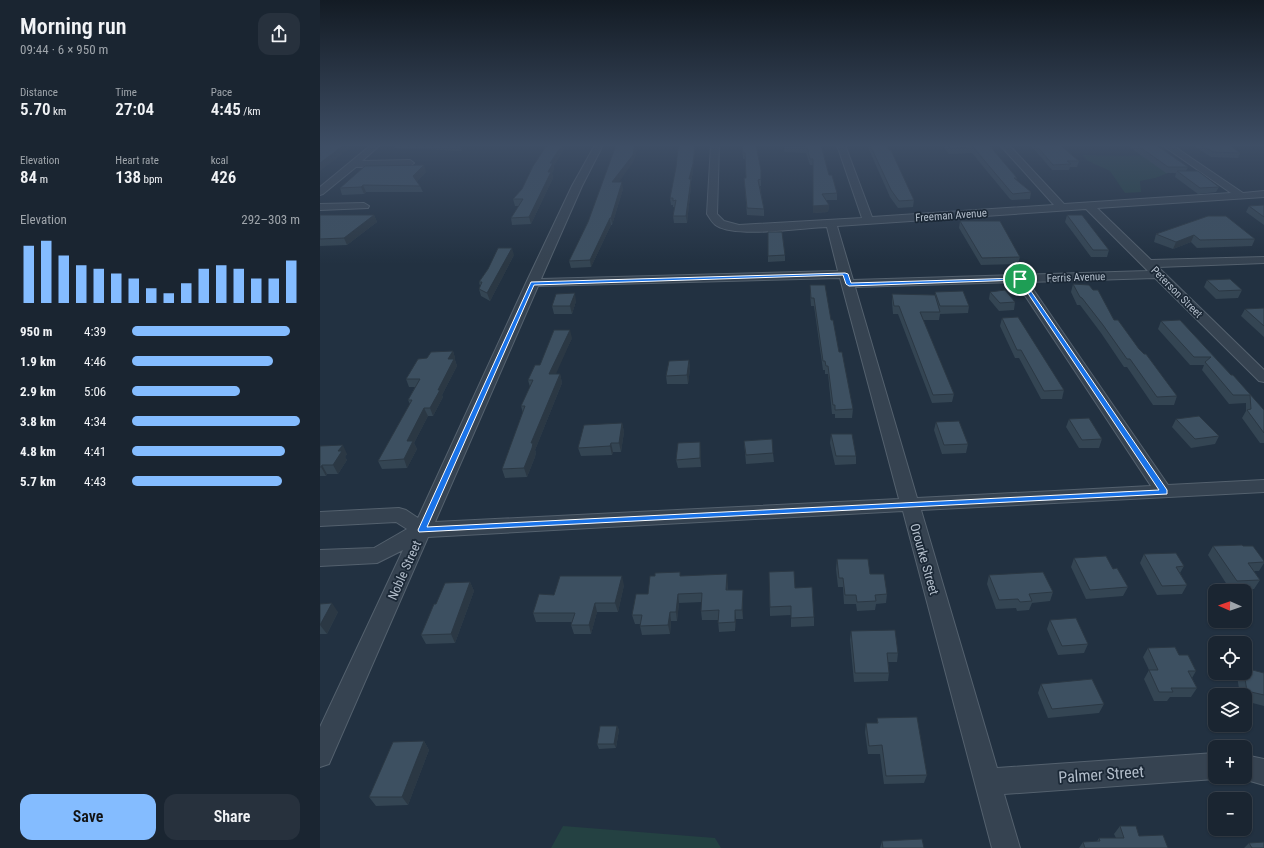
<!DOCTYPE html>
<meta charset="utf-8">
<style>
body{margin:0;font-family:"Roboto Condensed",sans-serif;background:#27313d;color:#f1f3f6;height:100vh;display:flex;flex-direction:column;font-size:15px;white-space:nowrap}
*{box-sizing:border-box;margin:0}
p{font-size:13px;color:#9fa5ab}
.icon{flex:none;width:22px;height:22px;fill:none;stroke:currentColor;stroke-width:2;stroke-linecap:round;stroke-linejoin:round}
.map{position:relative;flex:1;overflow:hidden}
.details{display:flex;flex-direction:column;background:#1a2531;width:320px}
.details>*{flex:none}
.needle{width:26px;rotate:272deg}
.buttons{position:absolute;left:888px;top:584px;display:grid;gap:8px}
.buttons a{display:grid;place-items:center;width:44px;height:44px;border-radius:8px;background:#1a2531;box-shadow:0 1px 3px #0004,0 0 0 1px #38424d;font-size:20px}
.pin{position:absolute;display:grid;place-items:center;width:34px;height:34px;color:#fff;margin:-17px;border:2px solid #fff;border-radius:50%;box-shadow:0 1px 4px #0007}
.round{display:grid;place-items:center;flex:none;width:42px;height:42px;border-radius:12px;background:#27313d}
.headline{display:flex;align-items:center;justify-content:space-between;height:68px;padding:0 20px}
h1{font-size:22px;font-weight:600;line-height:30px}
.metrics{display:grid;grid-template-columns:repeat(3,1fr);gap:6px;height:68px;padding:4px 20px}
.metrics div{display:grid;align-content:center}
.metrics b{font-size:17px;font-weight:600}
.metrics small{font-size:11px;font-weight:400}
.metrics p{font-size:11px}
.chart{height:112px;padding:8px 20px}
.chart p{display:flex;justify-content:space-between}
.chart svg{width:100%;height:72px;margin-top:4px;stroke:#84bcff;stroke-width:6}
.primary-button{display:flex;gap:8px;margin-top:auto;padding:8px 20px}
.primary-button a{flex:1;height:46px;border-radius:12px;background:#84bcff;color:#111;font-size:16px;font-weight:600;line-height:46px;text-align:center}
.primary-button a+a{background:#27313d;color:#f1f3f6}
ul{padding:0 20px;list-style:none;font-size:13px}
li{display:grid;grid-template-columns:64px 48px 1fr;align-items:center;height:30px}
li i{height:10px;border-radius:5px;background:#84bcff}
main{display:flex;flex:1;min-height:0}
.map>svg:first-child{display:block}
.green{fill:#244142}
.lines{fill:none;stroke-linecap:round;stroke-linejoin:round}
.minor-casing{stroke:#54616e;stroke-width:2}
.minor{fill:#364351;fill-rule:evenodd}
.wall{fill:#344553}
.shaded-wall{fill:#2b3844}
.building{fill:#3d5061;stroke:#2b3844}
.route{fill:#1a73e8;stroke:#fff;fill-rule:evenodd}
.labels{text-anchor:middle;stroke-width:3.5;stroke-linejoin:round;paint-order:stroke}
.far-street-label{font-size:11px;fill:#b3becb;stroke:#1b2836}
.street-label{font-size:13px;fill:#b3becb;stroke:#1b2836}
.near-street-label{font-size:16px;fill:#b3becb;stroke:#1b2836}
</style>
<main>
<section class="details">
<div class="headline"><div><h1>Morning run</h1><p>09:44 · 6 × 950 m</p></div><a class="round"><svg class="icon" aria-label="share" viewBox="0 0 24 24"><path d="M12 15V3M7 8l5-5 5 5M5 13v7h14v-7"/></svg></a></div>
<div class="metrics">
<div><p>Distance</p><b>5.70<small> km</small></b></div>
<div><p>Time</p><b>27:04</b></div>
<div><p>Pace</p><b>4:45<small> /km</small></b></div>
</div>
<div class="metrics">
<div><p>Elevation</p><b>84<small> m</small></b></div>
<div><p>Heart rate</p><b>138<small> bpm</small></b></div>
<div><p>kcal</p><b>426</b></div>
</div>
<div class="chart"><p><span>Elevation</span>292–303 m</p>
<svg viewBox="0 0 160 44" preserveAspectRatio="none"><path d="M5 44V9M15 44V6M25 44V15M35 44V21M45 44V23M55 44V26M65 44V29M75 44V35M85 44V38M95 44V32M105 44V23M115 44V21M125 44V23M135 44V29M145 44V29M155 44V18"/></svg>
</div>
<ul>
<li><b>950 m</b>4:39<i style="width:94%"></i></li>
<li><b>1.9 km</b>4:46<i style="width:84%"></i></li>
<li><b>2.9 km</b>5:06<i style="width:64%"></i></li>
<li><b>3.8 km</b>4:34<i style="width:100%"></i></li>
<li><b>4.8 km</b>4:41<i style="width:91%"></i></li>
<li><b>5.7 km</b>4:43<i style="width:89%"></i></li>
</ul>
<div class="primary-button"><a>Save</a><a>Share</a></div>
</section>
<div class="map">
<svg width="944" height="848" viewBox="0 0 944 848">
<rect width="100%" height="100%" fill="#223141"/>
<path class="green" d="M762,155L803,156L830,155L862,168L835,178L820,181L821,192L805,193L790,171L768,161Z
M243,826L395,838L401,848H231Z"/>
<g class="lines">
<defs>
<path id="minor" d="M51,145H60L42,161L90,160L94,163L90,166L36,167L3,194L0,195V187Z
M275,145H283L262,186L221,279L518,271L507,227C481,228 417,238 397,226C392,223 390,218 387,214L391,145H399L397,214L404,221L419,225L542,218L517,145H525L552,217L734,205L680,145H689L744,204L911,193L842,145H852L923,193L944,191V197L777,208L831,260L944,257V263L838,267L944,370V382L939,381L835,278L708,282L848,485L944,480V492L601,510L677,768L895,753V777H899L895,779L684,794L700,848H672L583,511L108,537L9,764L0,767V727L83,550L57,563L0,566V550L54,548L87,529L76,522L0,526V512L79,508L86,510L98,518L206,283L252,186ZM766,209L828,271L533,280L517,226ZM520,278L579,499L115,522L218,286ZM696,282L831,486L597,498L535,287Z
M44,203L49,206L48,208L0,210V204Z
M925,755L944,759V785L916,777H925Z"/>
</defs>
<use href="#minor" class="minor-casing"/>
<use href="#minor" class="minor"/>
</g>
<path class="wall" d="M74,145H140L142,151L75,148Z
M227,145H247L234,165V169L232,173L233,178L211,224L192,225L191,218L199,206H195L193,199L202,189Z
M422,145H436L441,170V186H440L444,209V216L427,215L424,178H426L425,159H423Z
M465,145H503V146H502L509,175L517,193V200H506L509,205L508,212L493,213V165H490L486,153L464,152Z
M547,145H566L594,200L593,207L578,208L570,197Z
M623,145H669L697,178L696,180L711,192L710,199L692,200L690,199L652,153L629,154Z
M709,145H740L759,161L757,167H750L749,170H732L713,148Z
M805,145H836L868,167L866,171L899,187L896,192L878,194L855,177L856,173H846L808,146H805Z
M872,145H910L920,153L918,158L891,157Z
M314,161L298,182L303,189L292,225H291L271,267L251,268L249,261L268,222Z
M373,171L371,182V186L367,223H354L353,216L355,207H353V205H351L350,198Z
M106,172L97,181L100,186L103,192H46L44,194L22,195L20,188Z
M944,205V225L926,212L929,206Z
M0,215H54L57,222L27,245L0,246Z
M747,215L789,250L787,257H771L745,222Z
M888,216L935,239L932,246L877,248L871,242L853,249L834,242L836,234Z
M640,221L700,257L698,264L661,265L639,228Z
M194,255L170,301L161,296L159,289L160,286L159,282L168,269Z
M465,255V261L448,262V256Z
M887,280L922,290L918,298L896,299L884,287Z
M753,284L794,320L857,396L854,405H833L807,367H804L781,333L760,305H757L751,292Z
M490,285L511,320L533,409L532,418H515V414H512L508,374H505V370H503L494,306H491L490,293Z
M615,292L649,306L648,313L620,314L619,320H603L634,394L632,402L612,403L578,314H573L572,302V294L615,295Z
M670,292L695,302L694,310L679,311L669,299Z
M256,301L252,314H234L232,306Z
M944,308V337L921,316L925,309Z
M682,318L744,390L742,399H721L699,358H695L680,326Z
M860,320L944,410V443H940L922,418L926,411V403L909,404L882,370L884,365H870L838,329L841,321Z
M252,338L235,374H240L242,383L215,450L216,452L215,457L207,477L185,478L182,469L203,413L201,406L210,387L208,380L220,365Z
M133,351L135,358V360L137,366L122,395L123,397L113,416H108L94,443L97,449L87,468L62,469L58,461L90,404L88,400L95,387H89L86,379L107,358Z
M369,360L370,369L368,384H347L346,376Z
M749,419L782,439L779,448H759L746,427Z
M856,419L899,436L895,444L871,448L852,427Z
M616,422L648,444L646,453L622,454L614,430Z
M302,423L304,432L301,452H293L292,455L261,456L258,448Z
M511,434L536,456V464L515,465L510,443Z
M424,441L453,453L454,462L426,464Z
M0,446L27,454L25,457L27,460L18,474H7L6,476H0Z
M381,451V467L358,468L356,460Z
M893,546H923L944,561V563L939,571H934L940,580L934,589L911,591L888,555Z
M824,554L864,566L860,573L867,585L862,594L837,595L820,563Z
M754,558L793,569L808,587L803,596L766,599L751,567Z
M517,559L550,574L567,594L566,603L556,604L555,610L537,611L536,604H524L523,587H518L516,569Z
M449,572L475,588L494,617V626L471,627V615L450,616Z
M669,575L733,592L730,601L712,603L709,610L697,611L696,608L676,609L667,584Z
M361,576L408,583V590H423V619H416L415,631L399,632L398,620H382L381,611L382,602L359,603L357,621H351L350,634L322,635L320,626V624H315L312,615L328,594Z
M150,582L154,591L135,643L106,644L101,635L116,604Z
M304,585L298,612H277L271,634H254L251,625L252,622H216L213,613L234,595Z
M0,604L18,612L7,634H0Z
M730,620L768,644L764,653L738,655L727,629Z
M531,631L578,653L577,662H568L569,673L568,681L534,682L530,640Z
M828,648L859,655L876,671L872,678L877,688L871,697H850L847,701H834L824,679L829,670L823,657Z
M919,673H944V706L925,701V695H920L917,676Z
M721,684L784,704L779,713L728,718L718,693Z
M557,718L607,775L604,783L564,784L560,754H548L545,732L546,723H557Z
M297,726L299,730L296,748L279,749L277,744Z
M104,741L109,750L88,805L56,806L49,797Z
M800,826L819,836L848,848H759L763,842L777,841L779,838H796L794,834Z
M562,841L604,848H560Z
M929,843L944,848H924Z"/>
<path class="shaded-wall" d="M24,145H34L0,171V163Z
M242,145H247L234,165V169L232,173L233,178L211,224L209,217L228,172L230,163Z
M315,145H318L314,161L294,189L292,182Z
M375,145H376L373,171L371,182V186L367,223L366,216L369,179Z
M104,165L106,172L96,182L93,176Z
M302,182L303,189L292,225L291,218Z
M43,185L46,192L44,194L41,187Z
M509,205L508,212L493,213V206Z
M54,215L57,222L27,245L24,238Z
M290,218L291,225L271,267L270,260Z
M874,235L871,242L853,249L856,242Z
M192,248L194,255L170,301L167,293Z
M255,293L256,301L252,314L250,306Z
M250,330L252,338L232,383L229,374Z
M133,351L135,358V360L137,366L122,395L123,397L113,416L110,408L118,390L128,359Z
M369,360L370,369L368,384L367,375Z
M240,374L242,383L215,450L216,452L215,457L207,477L204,468L211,443Z
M104,408L108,416L94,443L97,449L87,468L84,459L87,441Z
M302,423L304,432L301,452L299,443Z
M380,442L381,451V467L380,458Z
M291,443L293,452L292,455L290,446Z
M23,445L27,454L25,457L27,460L18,474L13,465L18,451Z
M2,465L7,474L6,476L1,467Z
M407,574L408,583L407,599L406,590Z
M302,576L304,585L298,612L295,603Z
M150,582L154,591L135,643L131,634Z
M423,590V619L422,610Z
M358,594L359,603L357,621L356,612Z
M12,603L18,612L7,634L0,625Z
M275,603L277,612L271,634L269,625Z
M415,610L416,619L415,631Z
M350,612L351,621L350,634L348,625Z
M297,726L299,730L296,748L294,744Z
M104,741L109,750L88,805L82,797Z"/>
<path class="building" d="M0,145H24L0,163Z
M227,145H242L230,163H233L228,172H231L209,217L191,218L203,199H193L202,189L213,166Z
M296,145H315L313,155L292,182H302L291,218H290L270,260L249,261L268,222Z
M359,145H375L373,164L369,179H371L366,216H353L356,200L353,201V198H350L356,167L358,148Z
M422,145H436L441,170V179L438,180L444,209L427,208L424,178H426L425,153H423Z
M465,145H501L509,175H512L517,193L502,194L509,205L493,206V159H490L487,147L464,146Z
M550,145H566L569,150H571L594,200L579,201L571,190Z
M628,145H669L697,178H694L711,192L693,194L691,192L653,147L630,148Z
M716,145H740L759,161H747L751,164L733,165Z
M817,145H836L868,167H848Z
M881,145H910L920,153L893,152Z
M104,165L93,176L100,186L43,185L41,187L20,188L45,166Z
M857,171H878L899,187L880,188Z
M944,205V217L929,206Z
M0,215H54L24,238L0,239Z
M747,215H762L789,250H773Z
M888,216H906L935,239L880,240L874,235L856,242L836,234Z
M640,221H680L700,257L662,258Z
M448,232H462L465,255L448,256Z
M178,248H192L167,293L159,289L162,282H159L168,269Z
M910,279L922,290L899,291L887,280Z
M753,284L769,285L773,290H778L794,320H798L819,349L824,354H826L857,396L837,397L810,359H807L783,325L762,298L760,297Z
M490,285H505L511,320H513L519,352H522L533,409L515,410V405H513L508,366H506L505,361H503L494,298H491Z
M685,290L695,302L680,303L670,292Z
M643,291L649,306H620L615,292Z
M255,293L250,306H232L236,294Z
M572,294L615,295L620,312H600L634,394L613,395L579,306H574Z
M944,308V326L925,309Z
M698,317L744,390L724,391L701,350H697L682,318Z
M860,320L911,375H913L944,410V433L927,410L931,409L930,395H913L885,362L891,357H874L841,321Z
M234,330H250L229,374H240L211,443H213L212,448L204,468L182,469L205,406H201L213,380H208L215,365H220Z
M133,351L128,359H134L118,390H120L110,408H104L87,441H93L84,459L58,461L87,409L92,400H88L100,379H86L98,359L107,358L111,352Z
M369,360L367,375L346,376L349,361Z
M879,416L899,436L875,439L856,419Z
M769,418L782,439L762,440L749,419Z
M639,421L648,444L624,445L616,422Z
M302,423L299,443H291L290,446L258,448L264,425Z
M511,434H532L536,456H516Z
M452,439L453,453L426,455L424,441Z
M380,442V458L356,460L358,443Z
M23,445L18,451H22L13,465H2L1,467H0V446Z
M922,545L923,546H933L944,561V562L928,563L940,580L917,581L893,546Z
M856,553L864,566L856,567L867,585L842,586L824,554Z
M786,556L793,569L797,568L808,587L770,590L754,558Z
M517,559H548L550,574H564L567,594L555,595L556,601L537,602L536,595H525L523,578H519Z
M474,571L475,588L492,587L494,617L471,618V606L450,607L449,572Z
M360,572V576L407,574L406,590H423L422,610H415V622L398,623L399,610L381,611L382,593L358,594L356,612H350L348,625L320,626L322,615H312L316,594H328L330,576H335V573Z
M723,572L733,592L709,594L712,601L700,602L698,599L679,600L669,575Z
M240,576H302L295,603H275L269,625H251L255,613H213L219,594L234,595Z
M150,582L131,634L101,635L114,604H116L125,583Z
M12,603L0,625V604Z
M756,618L768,644L742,646L730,620Z
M575,630L578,653H567L569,673H535L531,631Z
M855,647L859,655H868L876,671H868L877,688H851L853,692H839L829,670H838L828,648Z
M925,668L944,673V695L927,691L924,673H925Z
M772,679L784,704L732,709L721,684Z
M597,717L607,775L566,776L562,745L549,746L546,723H558L557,718Z
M280,726H297L294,744H277Z
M104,741L82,797H49L73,742Z
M800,826H816L819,836L843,835L848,848H765L763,842L780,841L779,838H804Z
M602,839L604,848H563L562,841Z
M944,842V848H932L929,843Z"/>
<linearGradient id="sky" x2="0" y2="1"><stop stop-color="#131b24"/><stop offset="0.55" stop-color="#3e4e65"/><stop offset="1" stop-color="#3e4e65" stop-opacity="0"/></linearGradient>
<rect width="944" height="264" fill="url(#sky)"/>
<path class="route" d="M525,273L528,274L531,283L702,278L847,490V494L99,532L98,530L211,282ZM523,275L526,284L529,286L699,280L839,490L107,527L214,285Z"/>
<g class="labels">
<g class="far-street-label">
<text transform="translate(631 215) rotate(-4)" y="4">Freeman Avenue</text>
<text transform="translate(756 277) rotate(-2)" y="4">Ferris Avenue</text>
<text transform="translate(857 292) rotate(45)" y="4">Peterson Street</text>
</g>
<g class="street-label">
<text transform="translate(605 559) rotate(74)" y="5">Orourke Street</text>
<text transform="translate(84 570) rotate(-66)" y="5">Noble Street</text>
</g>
<g class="near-street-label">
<text transform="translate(781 774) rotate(-4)" y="6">Palmer Street</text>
</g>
</g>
</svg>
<div class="buttons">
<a><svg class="needle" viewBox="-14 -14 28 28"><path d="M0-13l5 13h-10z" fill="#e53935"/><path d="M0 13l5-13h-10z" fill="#9fa5ab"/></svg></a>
<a><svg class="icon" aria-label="locate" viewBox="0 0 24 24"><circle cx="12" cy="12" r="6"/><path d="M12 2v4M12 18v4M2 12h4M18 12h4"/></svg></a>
<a><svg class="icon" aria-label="layers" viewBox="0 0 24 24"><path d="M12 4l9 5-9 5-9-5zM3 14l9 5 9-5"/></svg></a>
<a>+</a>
<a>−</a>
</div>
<div class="pin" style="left:700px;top:279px;background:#1e9e55"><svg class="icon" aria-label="arrive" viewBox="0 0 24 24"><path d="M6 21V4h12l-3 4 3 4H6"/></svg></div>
</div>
</main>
